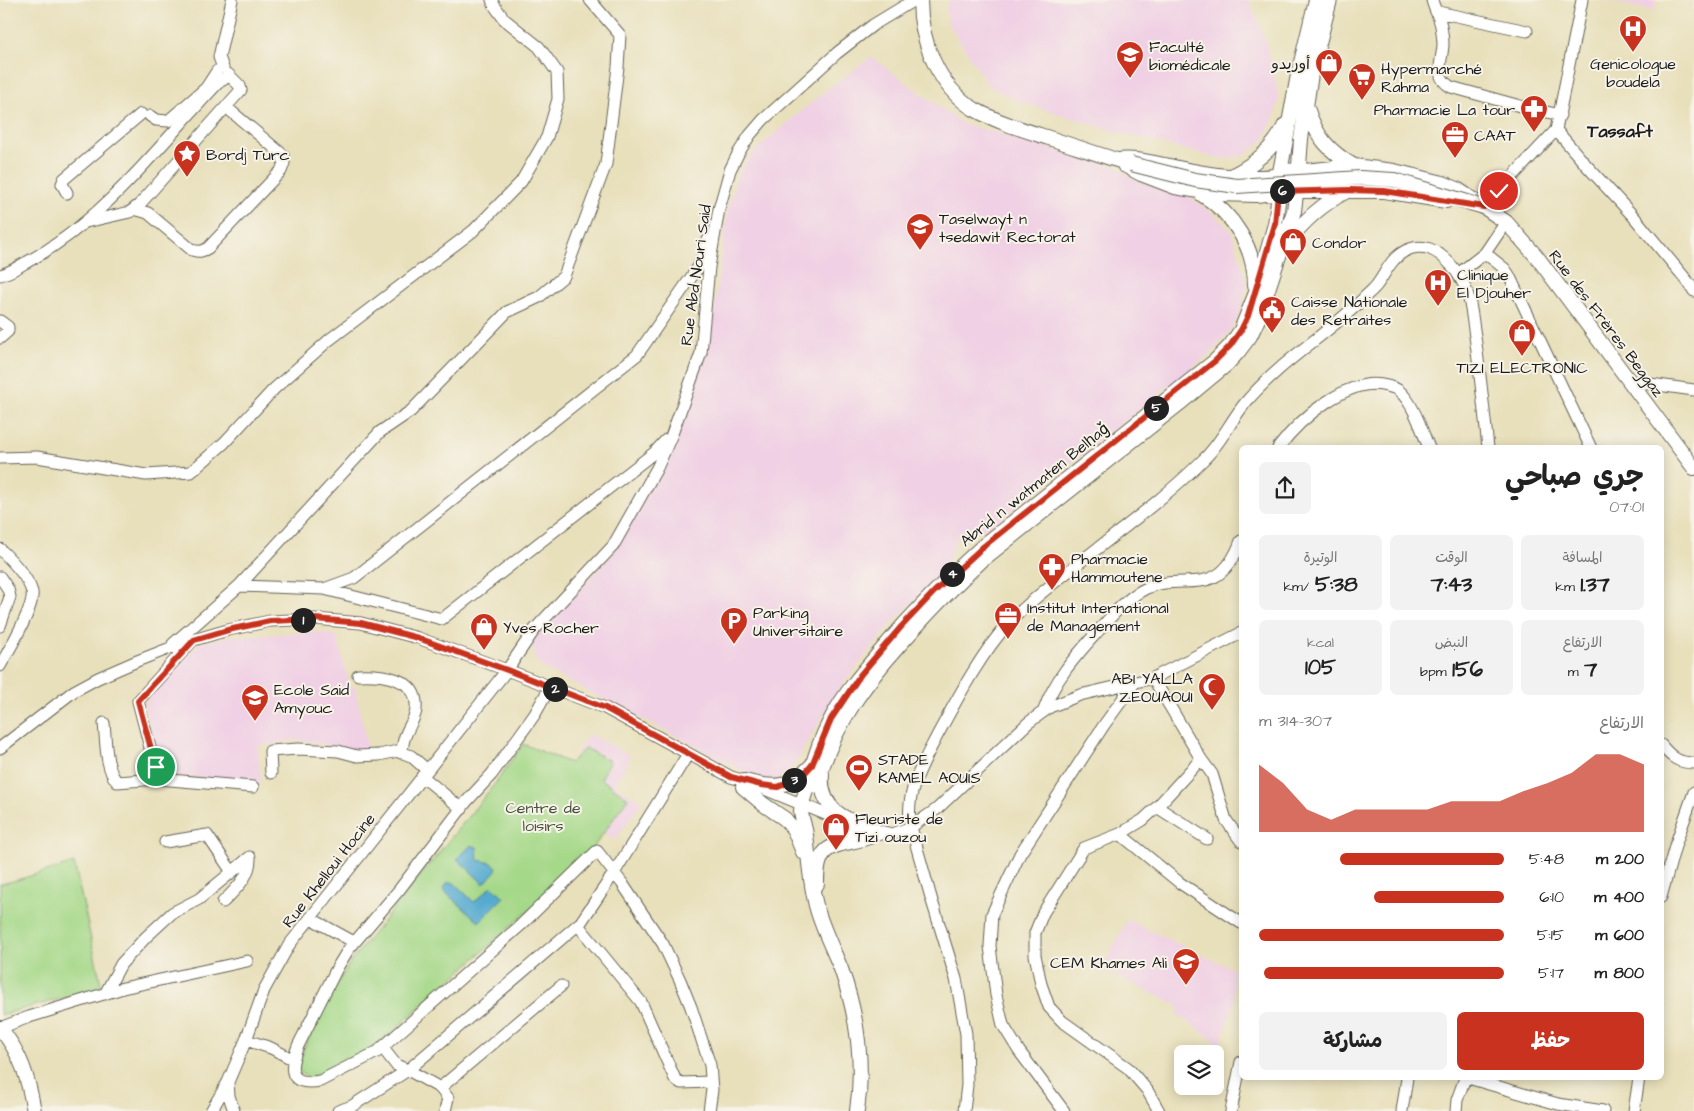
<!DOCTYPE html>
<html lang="ar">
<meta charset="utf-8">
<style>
body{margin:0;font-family:"Architects Daughter","Playpen Sans Arabic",sans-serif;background:#f2f2f2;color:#222;direction:rtl;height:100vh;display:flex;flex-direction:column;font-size:19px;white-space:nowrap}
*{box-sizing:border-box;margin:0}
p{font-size:16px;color:#767676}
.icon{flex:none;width:28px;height:28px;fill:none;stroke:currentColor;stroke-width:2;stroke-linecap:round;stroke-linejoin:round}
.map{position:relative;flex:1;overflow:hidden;direction:ltr}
.side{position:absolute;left:1239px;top:445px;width:425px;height:635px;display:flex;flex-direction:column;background:#fff;border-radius:8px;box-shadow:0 2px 12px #0003;direction:rtl}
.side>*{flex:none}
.fabs{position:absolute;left:1174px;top:1045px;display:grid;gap:10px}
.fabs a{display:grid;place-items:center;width:50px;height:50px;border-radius:8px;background:#fff;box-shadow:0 2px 12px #0003;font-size:25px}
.pin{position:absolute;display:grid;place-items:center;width:42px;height:42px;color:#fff;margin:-21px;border:2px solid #fff;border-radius:50%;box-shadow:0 1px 5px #0007}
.km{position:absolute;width:25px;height:25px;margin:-12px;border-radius:50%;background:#222;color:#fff;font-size:14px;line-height:25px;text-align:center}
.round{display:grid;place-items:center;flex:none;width:52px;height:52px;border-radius:8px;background:#f2f2f2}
.overview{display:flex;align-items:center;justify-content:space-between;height:85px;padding:0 20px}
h1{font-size:28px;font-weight:700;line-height:38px}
.figures{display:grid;grid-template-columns:repeat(3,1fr);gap:8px;height:85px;padding:5px 20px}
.figures div{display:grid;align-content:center;border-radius:8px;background:#f2f2f2;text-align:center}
.figures b{font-size:21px;font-weight:700}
.figures small{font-size:14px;font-weight:400}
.figures p{font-size:14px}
.chart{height:140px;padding:10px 20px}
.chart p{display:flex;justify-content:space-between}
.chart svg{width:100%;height:90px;margin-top:5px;fill:#c8321e;opacity:.7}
.primary-button{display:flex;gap:10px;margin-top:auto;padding:10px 20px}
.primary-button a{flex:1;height:58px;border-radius:8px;background:#c8321e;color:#fff;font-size:20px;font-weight:700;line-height:58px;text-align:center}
.primary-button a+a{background:#f2f2f2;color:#222}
ul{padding:0 20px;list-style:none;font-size:16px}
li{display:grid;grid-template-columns:80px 60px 1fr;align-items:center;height:38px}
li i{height:12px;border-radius:6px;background:#c8321e}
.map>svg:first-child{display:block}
.built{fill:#f0d0e4}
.green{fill:#a5d888;stroke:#607a52}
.water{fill:#54aad0;stroke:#386376}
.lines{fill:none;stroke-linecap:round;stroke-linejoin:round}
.minor-casing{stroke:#636154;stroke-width:13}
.major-casing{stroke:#636154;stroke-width:16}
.minor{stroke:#fff;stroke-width:11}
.major{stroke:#fff;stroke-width:14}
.major-bridge-casing{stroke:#636154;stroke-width:16;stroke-linecap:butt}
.major-bridge{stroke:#fff;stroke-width:14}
.route-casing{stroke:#fff;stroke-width:10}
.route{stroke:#c8321e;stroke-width:6}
.labels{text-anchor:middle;stroke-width:4;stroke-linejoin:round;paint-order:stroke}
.poi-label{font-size:16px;fill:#1c1c1c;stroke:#f7f3e8;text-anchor:start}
.street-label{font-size:16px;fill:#1c1c1c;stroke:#f7f3e8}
.park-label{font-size:16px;fill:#45543c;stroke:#f7f3e8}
.neighbourhood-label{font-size:18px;font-weight:bold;fill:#1c1c1c;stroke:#f7f3e8}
</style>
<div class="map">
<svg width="1694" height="1111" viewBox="0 0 1694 1111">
<rect width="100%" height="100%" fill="#f7f3e8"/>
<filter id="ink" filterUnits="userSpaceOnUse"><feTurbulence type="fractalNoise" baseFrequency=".02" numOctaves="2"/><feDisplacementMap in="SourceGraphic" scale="10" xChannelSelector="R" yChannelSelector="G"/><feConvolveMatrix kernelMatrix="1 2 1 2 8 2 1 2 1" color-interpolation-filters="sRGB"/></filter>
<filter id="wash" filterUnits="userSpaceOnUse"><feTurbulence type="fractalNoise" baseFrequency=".0096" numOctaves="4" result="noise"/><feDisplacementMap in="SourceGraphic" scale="20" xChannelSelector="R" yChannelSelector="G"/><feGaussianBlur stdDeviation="1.12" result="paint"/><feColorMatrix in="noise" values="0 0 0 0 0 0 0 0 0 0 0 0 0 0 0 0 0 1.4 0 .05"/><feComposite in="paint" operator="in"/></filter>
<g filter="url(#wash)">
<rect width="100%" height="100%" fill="#e8e0bb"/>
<path class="built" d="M950,0H1249L1265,40L1274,73L1279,100L1273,120L1263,141L1243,156L1220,159L1110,130L1018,101L989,86L948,23L946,8Z
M1604,0H1656L1654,11Z
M871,57L963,124L1002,134L1118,168L1135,180L1186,195L1212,213L1231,230L1247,283L1240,314L1229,332L1212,352L992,526L977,532L957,536L945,568L892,623L858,665L838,690L793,767L774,783L759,779L545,669L535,659L532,646L539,631L553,614L581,589L616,549L673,445L711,335L728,208L738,175L752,153L824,92Z
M318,632L337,636L350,688L355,686L368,752L297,740L258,746L261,783L164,776L144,704L198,644L228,637Z
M589,734L631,756L614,786L642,801L615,840L548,800Z
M1127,920L1234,970V1003L1220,1045L1177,1014L1180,1007L1102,969Z"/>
<path class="green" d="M523,744L570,763L585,748L610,761L601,779L628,798L593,848L533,907L376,1046L333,1070L308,1077L302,1074L298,1068L304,1048L321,1011L351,961L498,780Z
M74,863L102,988L0,1015V884L17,880Z"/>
<path class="water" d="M471,845L477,847L478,860L492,863L497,867L496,870L484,884L457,859Z
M453,882L474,902L492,886L504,897L479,922L445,892L444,887L447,883Z"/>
</g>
<g filter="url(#ink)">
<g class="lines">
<defs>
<path id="minor" d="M1432,0C1434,9 1439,16 1441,26C1442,32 1443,39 1443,45C1442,62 1433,77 1451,87L1520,106L1560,115
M1438,12L1527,31
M223,68L219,57L232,0
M150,116L156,120L168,121L206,88L217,71
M1556,130L1587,166L1634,217L1689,283L1694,291
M67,193L62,184L64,179L141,114
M1484,207L1556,130L1582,0
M134,209L148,213L192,250C199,252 202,252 208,248L281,171L284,163L283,155L226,107
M86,222L130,212L139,205L241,90L240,86L228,74
M1485,253L1505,269L1509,275L1591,448
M1458,274L1485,253L1506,222
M0,275C10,273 19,266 27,262C104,221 160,144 219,82L226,78
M0,321L8,327V331L0,338
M1629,381L1694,390
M1278,448C1300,419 1349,375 1387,386C1390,387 1395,388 1398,390C1413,401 1422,431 1429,448
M0,458L37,457L146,475L191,472L224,443L274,389L329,340L473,231L521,182L547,137L558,99L557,72L539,47L504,19L494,5L492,0
M0,549C11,560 28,577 32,592C35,606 8,652 0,666
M0,577L8,589L10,597L0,626
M239,586L324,589L442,619L655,452L666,440
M324,589L354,578L637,355L699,266L708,240
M193,640L138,701L158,779L253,787
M173,644L239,586L380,432L411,411L507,312L539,297L564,276L606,164L618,67L620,35L590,0
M358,675C381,674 419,677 416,709C416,717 409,726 406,734C403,740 403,746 401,753
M1153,678L1201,759L1212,774L1226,820L1241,841
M550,687L535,714L492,774L467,801L399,890L348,950L337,968L298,1046C288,1070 289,1086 320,1081L377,1052L521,925L597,851L622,883L663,944L680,980L691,1007L710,1065L712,1090L709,1111
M1044,710C1055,678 1077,655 1099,630C1112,616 1125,600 1141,591C1181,568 1217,605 1241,541
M104,723C106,741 105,768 117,782L158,779
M1661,745C1671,757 1678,763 1694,763
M0,748L74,691L98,678L137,661L183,643L228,630L270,621L315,619L361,623L418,638L507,670L605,708L731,777L745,781L847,823
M271,773L270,751L298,749L338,751L357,756L379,755L398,751L411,756L427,770
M422,776L462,809
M1157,807L1207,839
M836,826L850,831L876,834H893L911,827L937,809L1028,723L1050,707L1080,695L1153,678L1241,633
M867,828L893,834
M1120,834L1180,883L1241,923
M1661,897L1675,846L1694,792
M223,902C236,889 251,876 250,857L232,872
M310,918L354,942
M578,925L641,1002L675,1079L681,1083L711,1082
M105,994L121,964L146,937L172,913L199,899L232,872L207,835L165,842
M0,1028L29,1017L123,988L247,961
M246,1040L271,1048L292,1059
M382,1047L396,1065L408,1070L440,1088L448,1098L445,1111
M1468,1078L1558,1104L1603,1111
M228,1082L229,1096L234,1111
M440,1088L561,986
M211,1111L228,1082L246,1040L264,990L289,945L507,670L535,629L613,546L657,468L672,434L701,353L709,267L719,209L730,170L739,152L750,135L763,120L837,53L873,25L914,0
M338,1111L352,1106L408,1070L581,922L614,873L688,754
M964,1111L967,1085L966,1034L956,979L932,901L911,827C904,794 922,765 937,736C956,701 981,653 1008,624C1026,604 1049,587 1070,570C1115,534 1163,500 1204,459C1221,443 1231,420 1246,402C1280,362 1325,336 1362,300C1366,295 1372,291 1376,286C1386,273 1390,259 1405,251C1412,247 1422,246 1430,249C1443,254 1456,269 1462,281C1471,297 1472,318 1475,336C1480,373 1484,410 1488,448
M1064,1111L1019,1051L1003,1025L996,995L990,946L992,914L1020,854L1104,725L1135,682
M1159,1111L1147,1090L1128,1068L1062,1021L1049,1007L1041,984L1035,955V933L1043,913L1084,848L1120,834L1143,820L1157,807L1201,759
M1231,1111L1241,1062
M1402,1111L1407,1078
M1456,1111L1457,1100L1465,1078
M1634,1111L1639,1078"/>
<path id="major" d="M920,0C920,40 938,87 974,109C997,122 1024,130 1049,138C1074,146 1100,155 1126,163
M1307,108C1316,136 1328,151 1354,166
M1118,160C1134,158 1149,162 1165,165C1186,170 1208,175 1230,176C1240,177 1269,178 1277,175C1284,172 1285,168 1294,172L1354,166L1394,171L1443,183L1457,189L1506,222L1537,257L1694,468
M1124,165L1141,174L1175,187L1217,194L1257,195L1284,191H1384L1446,201
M1280,172L1298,75L1316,0
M1231,176C1255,164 1274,149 1285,125
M1298,179L1301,139L1311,74L1330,0
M1201,194C1233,213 1255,248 1255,285
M1286,244C1303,221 1322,204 1347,191
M822,774C819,811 846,820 875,830
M745,781C774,789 789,789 811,766
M816,786C835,721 867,680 912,631C934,606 957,583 982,560L1180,403L1227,364L1238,352L1250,336L1258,319L1294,211L1297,185
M743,787L763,804L785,819L794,830L803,852
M817,884C816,833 845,850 876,834
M0,1028C22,1055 28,1078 34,1111
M857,1111C864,1064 857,1014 841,969C833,949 823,930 817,909C810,885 809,860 806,835C805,827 802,820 801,812C801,803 806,792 808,783C813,761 820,739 831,719C844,694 862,673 880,652C912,614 946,579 983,546L1215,361L1230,346L1241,330L1255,295L1275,224L1278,202L1276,182L1278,175"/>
</defs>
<use href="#minor" class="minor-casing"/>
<use href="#major" class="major-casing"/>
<use href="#minor" class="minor"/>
<use href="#major" class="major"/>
<defs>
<path id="major-bridge" d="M1131,164L1195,180L1237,186L1360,178L1394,180L1484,207"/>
</defs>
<use href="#major-bridge" class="major-bridge-casing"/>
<use href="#major-bridge" class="major-bridge"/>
</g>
</g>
<g class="lines" filter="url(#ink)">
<defs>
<path id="route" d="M156,767L138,701L194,640L228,630L270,621L315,619L361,623L418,638L507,670L605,708L731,777L761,785L778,787L792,781L802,776L812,765L831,719L861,674L901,627L934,592L984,546L1215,361L1230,346L1241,330L1248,316L1275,224L1278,192L1349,190L1384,191L1484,207L1499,191"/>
</defs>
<use href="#route" class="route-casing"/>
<use href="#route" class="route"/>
</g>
<defs>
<symbol id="hospital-pin" viewBox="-11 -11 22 30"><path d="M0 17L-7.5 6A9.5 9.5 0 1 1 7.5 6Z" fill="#c8321e" stroke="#f7f3e8"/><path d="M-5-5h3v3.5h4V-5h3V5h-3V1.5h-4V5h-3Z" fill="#fff"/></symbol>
<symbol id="university-pin" viewBox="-11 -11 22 30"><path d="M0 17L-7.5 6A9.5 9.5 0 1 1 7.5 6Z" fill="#c8321e" stroke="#f7f3e8"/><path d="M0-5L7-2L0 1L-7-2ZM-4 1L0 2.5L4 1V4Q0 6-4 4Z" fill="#fff"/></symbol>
<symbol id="shop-pin" viewBox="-11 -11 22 30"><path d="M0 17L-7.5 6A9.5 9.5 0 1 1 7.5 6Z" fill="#c8321e" stroke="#f7f3e8"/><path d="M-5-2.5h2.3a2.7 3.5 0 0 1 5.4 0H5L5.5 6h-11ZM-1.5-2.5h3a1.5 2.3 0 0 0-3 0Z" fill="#fff"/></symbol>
<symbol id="supermarket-pin" viewBox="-11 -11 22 30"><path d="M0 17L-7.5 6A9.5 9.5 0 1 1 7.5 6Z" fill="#c8321e" stroke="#f7f3e8"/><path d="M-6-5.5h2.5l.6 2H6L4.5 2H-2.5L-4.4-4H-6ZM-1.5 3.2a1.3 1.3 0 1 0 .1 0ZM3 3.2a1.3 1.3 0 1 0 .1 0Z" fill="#fff"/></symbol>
<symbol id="pharmacy-pin" viewBox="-11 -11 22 30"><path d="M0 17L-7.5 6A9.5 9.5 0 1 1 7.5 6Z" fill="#c8321e" stroke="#f7f3e8"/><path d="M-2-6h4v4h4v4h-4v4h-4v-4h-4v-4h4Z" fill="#fff"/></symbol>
<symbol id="office-pin" viewBox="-11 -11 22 30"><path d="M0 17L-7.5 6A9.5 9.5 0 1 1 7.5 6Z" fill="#c8321e" stroke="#f7f3e8"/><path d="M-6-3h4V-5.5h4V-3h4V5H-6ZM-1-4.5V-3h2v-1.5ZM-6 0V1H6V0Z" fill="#fff"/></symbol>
<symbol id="sight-pin" viewBox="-11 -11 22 30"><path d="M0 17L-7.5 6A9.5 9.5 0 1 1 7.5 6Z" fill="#c8321e" stroke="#f7f3e8"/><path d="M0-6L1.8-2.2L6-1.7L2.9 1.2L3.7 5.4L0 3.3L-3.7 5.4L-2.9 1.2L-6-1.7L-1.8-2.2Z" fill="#fff"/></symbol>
<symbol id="civic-pin" viewBox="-11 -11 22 30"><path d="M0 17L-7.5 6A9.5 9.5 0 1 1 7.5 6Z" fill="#c8321e" stroke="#f7f3e8"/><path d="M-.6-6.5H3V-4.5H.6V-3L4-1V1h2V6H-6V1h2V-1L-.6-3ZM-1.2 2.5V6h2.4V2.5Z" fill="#fff"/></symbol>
<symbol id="parking-pin" viewBox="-11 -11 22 30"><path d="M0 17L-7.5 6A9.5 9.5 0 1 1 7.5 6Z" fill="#c8321e" stroke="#f7f3e8"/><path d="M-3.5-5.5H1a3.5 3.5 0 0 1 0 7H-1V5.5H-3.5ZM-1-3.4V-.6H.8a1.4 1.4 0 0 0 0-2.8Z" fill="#fff"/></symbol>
<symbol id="mosque-pin" viewBox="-11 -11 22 30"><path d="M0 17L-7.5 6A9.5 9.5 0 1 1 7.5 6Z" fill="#c8321e" stroke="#f7f3e8"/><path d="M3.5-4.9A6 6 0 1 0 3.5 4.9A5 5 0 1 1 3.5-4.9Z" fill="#fff"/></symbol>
<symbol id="school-pin" viewBox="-11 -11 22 30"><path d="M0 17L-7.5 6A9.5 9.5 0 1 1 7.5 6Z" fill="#c8321e" stroke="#f7f3e8"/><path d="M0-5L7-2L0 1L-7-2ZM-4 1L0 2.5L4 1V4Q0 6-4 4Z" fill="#fff"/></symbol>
<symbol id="stadium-pin" viewBox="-11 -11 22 30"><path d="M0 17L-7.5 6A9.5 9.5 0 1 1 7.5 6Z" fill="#c8321e" stroke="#f7f3e8"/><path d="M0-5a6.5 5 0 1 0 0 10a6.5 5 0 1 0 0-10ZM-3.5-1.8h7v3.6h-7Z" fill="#fff"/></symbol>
</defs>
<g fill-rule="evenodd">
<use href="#hospital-pin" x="1617" y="13" width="32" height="43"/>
<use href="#university-pin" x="1114" y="39" width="32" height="43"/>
<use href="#shop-pin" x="1313" y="47" width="32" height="43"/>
<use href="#supermarket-pin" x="1346" y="61" width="32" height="43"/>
<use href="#pharmacy-pin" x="1518" y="93" width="32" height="43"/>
<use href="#office-pin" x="1439" y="119" width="32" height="43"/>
<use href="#sight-pin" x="171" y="138" width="32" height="43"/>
<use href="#university-pin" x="904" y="211" width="32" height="43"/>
<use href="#shop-pin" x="1277" y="226" width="32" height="43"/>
<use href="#hospital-pin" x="1422" y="267" width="32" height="43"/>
<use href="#civic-pin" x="1256" y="294" width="32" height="43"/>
<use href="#shop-pin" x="1506" y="317" width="32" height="43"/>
<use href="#pharmacy-pin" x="1036" y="551" width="32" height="43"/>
<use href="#office-pin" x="992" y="600" width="32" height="43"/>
<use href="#parking-pin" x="718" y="605" width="32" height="43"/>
<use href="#shop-pin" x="468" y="611" width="32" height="43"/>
<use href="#mosque-pin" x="1196" y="671" width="32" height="43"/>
<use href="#school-pin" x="239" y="682" width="32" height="43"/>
<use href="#stadium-pin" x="843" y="752" width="32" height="43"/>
<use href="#shop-pin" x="820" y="811" width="32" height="43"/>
<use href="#school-pin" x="1170" y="946" width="32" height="43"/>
</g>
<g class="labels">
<g class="poi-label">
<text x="1149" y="52">Faculté<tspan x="1149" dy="18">biomédicale</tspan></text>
<text x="1310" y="69" text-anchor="end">أوريدو</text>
<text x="1633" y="69" text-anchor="middle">Genicologue<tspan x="1633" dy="18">boudela</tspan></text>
<text x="1381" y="74">Hypermarché<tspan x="1381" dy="18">Rahma</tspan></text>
<text x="1515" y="115" text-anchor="end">Pharmacie La tour</text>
<text x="1474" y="141">CAAT</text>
<text x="206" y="160">Bordj Turc</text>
<text x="939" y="224">Taselwayt n<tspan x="939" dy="18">tsedawit Rectorat</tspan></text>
<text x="1312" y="248">Condor</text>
<text x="1457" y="280">Clinique<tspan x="1457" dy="18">El Djouher</tspan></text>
<text x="1291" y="307">Caisse Nationale<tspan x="1291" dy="18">des Retraites</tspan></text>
<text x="1522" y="373" text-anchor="middle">TIZI ELECTRONIC</text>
<text x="1071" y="564">Pharmacie<tspan x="1071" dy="18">Hammoutene</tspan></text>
<text x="1027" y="613">Institut International<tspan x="1027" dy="18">de Management</tspan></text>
<text x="753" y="618">Parking<tspan x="753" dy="18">Universitaire</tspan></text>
<text x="503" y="633">Yves Rocher</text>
<text x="1193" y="684" text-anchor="end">ABI YALLA<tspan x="1193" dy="18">ZEOUAOUI</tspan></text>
<text x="274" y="695">Ecole Said<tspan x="274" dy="18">Amyouc</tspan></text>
<text x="878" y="765">STADE<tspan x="878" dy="18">KAMEL AOUIS</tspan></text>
<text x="855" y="824">Fleuriste de<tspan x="855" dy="18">Tizi ouzou</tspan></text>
<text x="1167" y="968" text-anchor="end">CEM Khames Ali</text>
</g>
<g class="street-label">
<text transform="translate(695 275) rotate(-82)" y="6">Rue Abd Nouri Said</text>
<text transform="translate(1607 323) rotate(53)" y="6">Rue des Frères Beggaz</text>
<text transform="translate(1034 484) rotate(-39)" y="6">Abrid n watmaten Belḥaǧ</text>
<text transform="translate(328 870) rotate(-52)" y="6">Rue Khelloui Hocine</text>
</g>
<g class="park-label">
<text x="543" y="813">Centre de<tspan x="543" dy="18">loisirs</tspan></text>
</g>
<g class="neighbourhood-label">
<text x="1620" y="137">Tassaft</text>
</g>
</g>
</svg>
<div class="fabs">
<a><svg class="icon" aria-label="layers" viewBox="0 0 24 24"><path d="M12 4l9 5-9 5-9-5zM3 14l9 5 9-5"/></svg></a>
</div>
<div class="pin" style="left:156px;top:767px;background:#1e9e55"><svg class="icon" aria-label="arrive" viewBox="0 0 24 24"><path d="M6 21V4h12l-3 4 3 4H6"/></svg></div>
<div class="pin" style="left:1499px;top:191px;background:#d93025"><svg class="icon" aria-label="check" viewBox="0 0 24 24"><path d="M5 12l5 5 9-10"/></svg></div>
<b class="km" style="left:303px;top:620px">1</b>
<b class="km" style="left:555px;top:689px">2</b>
<b class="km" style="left:794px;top:780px">3</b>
<b class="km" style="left:952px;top:574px">4</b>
<b class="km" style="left:1156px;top:408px">5</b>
<b class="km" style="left:1282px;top:191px">6</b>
<section class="side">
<div class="overview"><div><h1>جري صباحي</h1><p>07:01</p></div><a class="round"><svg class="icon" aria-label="share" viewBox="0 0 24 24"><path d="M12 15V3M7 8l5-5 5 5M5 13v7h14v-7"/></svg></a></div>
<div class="figures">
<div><p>المسافة</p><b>1.37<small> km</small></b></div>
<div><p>الوقت</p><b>7:43</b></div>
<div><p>الوتيرة</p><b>5:38<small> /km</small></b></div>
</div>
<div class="figures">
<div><p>الارتفاع</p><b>7<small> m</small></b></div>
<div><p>النبض</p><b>156<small> bpm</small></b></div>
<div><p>kcal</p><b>105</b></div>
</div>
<div class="chart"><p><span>الارتفاع</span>307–314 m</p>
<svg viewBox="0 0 160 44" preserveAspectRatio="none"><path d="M0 44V11L10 20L20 33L30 38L40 33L50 33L60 33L70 33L80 29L90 29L100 29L110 24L120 20L130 15L140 6L150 6L160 11V44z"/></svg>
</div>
<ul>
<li><b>200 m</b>5:48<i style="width:67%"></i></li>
<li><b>400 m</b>6:10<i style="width:53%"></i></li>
<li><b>600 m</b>5:15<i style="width:100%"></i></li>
<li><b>800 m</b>5:17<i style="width:98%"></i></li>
</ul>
<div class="primary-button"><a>حفظ</a><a>مشاركة</a></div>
</section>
</div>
